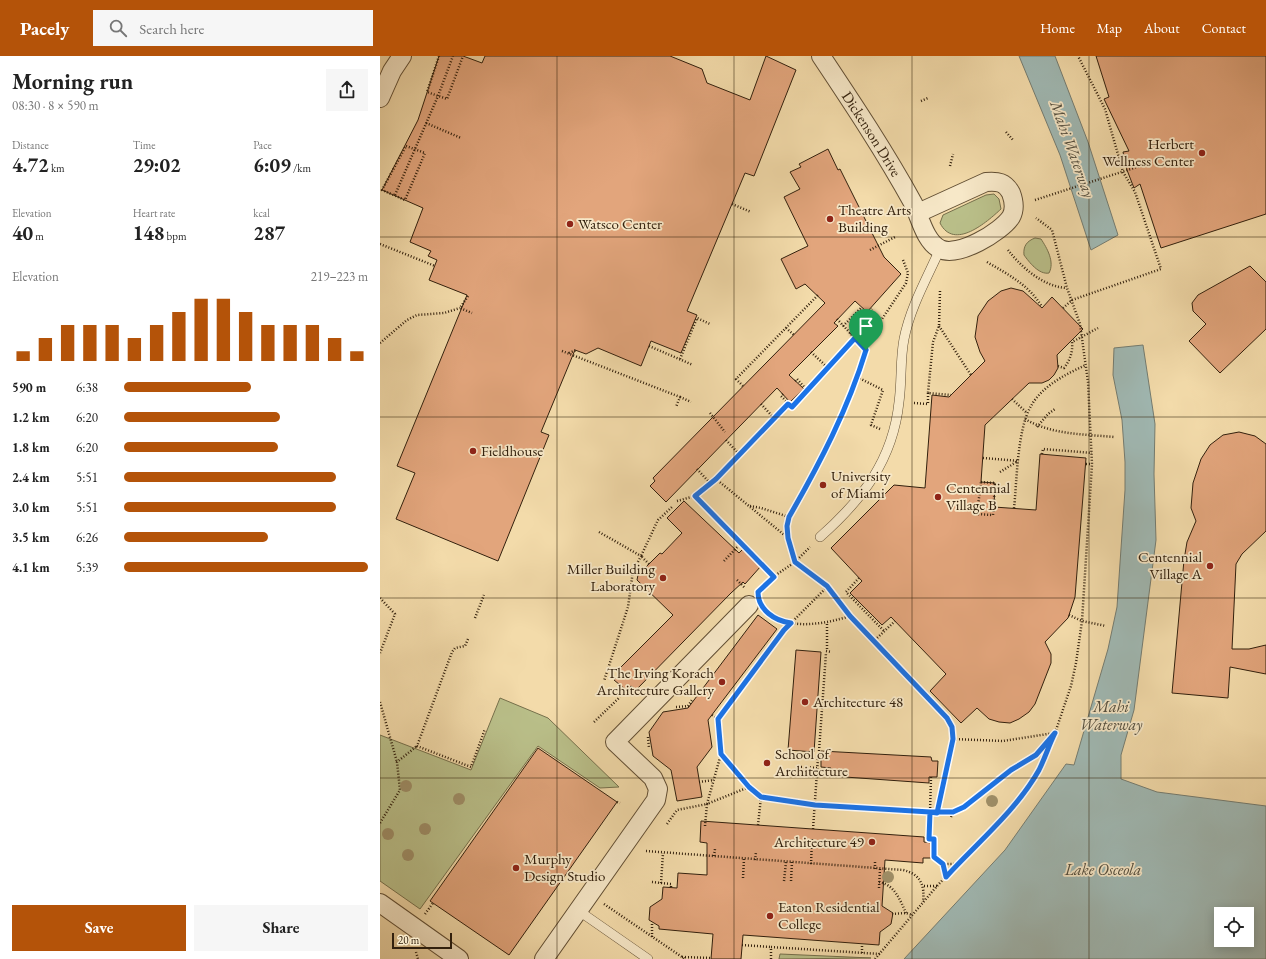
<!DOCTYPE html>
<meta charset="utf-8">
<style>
body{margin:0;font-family:"EB Garamond",serif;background:#f6f6f6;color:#222;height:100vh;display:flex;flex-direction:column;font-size:15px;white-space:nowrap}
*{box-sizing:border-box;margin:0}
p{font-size:13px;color:#767676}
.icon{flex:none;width:22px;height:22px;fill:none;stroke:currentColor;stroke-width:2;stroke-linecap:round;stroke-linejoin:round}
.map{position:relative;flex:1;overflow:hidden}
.drawer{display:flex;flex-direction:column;background:#fff;width:380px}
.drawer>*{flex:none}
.controls{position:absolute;left:834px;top:851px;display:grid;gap:8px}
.controls a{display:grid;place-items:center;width:40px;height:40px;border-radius:0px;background:#fff;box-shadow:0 2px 10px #0003;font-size:20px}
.scale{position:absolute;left:12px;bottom:10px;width:60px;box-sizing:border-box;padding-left:4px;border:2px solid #32200d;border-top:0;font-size:11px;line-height:14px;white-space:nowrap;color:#32200d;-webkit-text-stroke:3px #f7e8c8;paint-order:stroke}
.pin{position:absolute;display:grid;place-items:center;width:34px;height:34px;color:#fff;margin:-41px -17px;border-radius:50% 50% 50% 0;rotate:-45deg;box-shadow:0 0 4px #0007}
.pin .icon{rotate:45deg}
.round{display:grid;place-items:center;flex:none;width:42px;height:42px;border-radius:0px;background:#f6f6f6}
.overview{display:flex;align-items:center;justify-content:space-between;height:68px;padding:0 12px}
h1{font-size:22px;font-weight:700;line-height:30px}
.metrics{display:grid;grid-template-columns:repeat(3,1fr);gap:6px;height:68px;padding:4px 12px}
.metrics div{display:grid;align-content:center}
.metrics b{font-size:20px;font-weight:700}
.metrics small{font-size:11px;font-weight:400}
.metrics p{font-size:11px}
.chart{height:112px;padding:8px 12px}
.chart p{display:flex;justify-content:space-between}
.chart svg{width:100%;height:72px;margin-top:4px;stroke:#b45309;stroke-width:6}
.cta{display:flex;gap:8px;margin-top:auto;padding:8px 12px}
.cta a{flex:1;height:46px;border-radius:0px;background:#b45309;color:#fff;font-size:16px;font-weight:700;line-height:46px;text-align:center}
.cta a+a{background:#f6f6f6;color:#222}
ul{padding:0 12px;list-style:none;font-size:13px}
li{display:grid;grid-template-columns:64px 48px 1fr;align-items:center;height:30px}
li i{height:10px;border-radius:5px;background:#b45309}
header{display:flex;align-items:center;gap:24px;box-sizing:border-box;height:56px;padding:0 20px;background:#b45309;color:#fff}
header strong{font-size:19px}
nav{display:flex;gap:22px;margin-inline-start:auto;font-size:14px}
.search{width:280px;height:36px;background:#f6f6f6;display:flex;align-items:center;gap:10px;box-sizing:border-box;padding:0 14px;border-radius:0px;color:#767676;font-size:15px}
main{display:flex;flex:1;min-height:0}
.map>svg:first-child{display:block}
.green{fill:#bac08a;stroke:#76704c}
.water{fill:#a0b9b4;stroke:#747c71;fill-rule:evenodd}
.building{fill:#e2a57c;stroke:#32200d}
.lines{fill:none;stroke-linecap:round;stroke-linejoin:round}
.lane-casing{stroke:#624f34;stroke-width:10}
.street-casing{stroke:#624f34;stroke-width:20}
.path{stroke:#32200d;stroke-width:2.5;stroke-dasharray:1 2;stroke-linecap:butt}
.lane{stroke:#f7e8c8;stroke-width:9}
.street{stroke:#f7e8c8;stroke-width:18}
.tree{fill:#9f8f68}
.route-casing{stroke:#fff;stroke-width:8}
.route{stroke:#1a73e8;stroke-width:5}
.grid{fill:none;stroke:#32200d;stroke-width:1;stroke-opacity:0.55}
.poi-dot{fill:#8f2418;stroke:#f7e8c8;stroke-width:1.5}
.labels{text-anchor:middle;stroke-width:3.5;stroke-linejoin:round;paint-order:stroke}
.street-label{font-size:15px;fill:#32200d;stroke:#f7e8c8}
.poi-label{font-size:15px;fill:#32200d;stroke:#f7e8c8;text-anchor:start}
.water-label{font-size:16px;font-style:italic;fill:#534e3f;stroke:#f7e8c8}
</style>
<header>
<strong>Pacely</strong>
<div class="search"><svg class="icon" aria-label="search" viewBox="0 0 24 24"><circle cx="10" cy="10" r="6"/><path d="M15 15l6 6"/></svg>Search here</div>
<nav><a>Home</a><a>Map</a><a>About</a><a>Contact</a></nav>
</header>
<main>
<section class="drawer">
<div class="overview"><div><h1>Morning run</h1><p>08:30 · 8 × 590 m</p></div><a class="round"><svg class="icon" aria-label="share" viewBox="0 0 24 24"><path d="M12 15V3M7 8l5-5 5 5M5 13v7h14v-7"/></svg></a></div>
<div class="metrics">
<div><p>Distance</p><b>4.72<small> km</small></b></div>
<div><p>Time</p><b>29:02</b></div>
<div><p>Pace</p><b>6:09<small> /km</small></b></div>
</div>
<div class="metrics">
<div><p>Elevation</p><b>40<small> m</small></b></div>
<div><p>Heart rate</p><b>148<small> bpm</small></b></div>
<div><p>kcal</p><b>287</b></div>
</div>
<div class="chart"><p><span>Elevation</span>219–223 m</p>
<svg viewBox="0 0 160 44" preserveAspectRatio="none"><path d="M5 44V38M15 44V30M25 44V22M35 44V22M45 44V22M55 44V30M65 44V22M75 44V14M85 44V6M95 44V6M105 44V14M115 44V22M125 44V22M135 44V22M145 44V30M155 44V38"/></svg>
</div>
<ul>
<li><b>590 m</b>6:38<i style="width:52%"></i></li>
<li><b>1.2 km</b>6:20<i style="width:64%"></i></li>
<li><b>1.8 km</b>6:20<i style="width:63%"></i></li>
<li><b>2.4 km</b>5:51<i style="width:87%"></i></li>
<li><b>3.0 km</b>5:51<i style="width:87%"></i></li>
<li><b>3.5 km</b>6:26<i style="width:59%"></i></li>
<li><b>4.1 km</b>5:39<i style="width:100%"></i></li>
</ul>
<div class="cta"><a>Save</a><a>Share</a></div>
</section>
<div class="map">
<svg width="886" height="903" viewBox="0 0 886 903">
<rect width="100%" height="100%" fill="#f3dbaa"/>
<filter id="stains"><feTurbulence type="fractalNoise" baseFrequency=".005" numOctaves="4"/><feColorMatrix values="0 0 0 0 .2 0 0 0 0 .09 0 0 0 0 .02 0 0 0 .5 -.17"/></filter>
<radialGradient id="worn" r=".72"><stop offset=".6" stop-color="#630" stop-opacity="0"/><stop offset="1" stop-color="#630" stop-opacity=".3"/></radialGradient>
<path class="green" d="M614,138L619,143L621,153C607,166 574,195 560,167L563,159L606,139Z
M655,182L661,183C667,192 675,206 669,217C659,219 649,206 644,199C643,190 647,185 655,182Z
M120,642L168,662L239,731L220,732L158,690L40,853L0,825V679L91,714Z
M400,898L491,902L399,903Z"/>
<path class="water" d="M639,0H675L708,86L738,179L711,194L680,99Z
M763,289L775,368L774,418L776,484L754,654L741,699V723L777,736L886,750V903H524L625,794L686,708L694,709L728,593L737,551L745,434V406L742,364L733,319L734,292ZM841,858H867V884H841Z"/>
<path class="building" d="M59,0H83L102,7L105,0H290L322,13L327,27L370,44L386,0L416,14L374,120L365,117L307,255L317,259L301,297L271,285L261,310L218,292L206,298L195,294L161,376L169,379L118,505L16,463L35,417L17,410L87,239L49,224L57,204L48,200L51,195L30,186L43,152L2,134L38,64Z
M716,0H886V158L781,192L760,128L754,132L747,114L743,96L749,95L724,43L729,41Z
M448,93L458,114L460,113L504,201L521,218L487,256L475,245L454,267L458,270L409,319L424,333L410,346L397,332L286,446L270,430L275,425L273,422L445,247L425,228L416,233L401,203L428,190L404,141L420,133L410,116L421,111L419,108Z
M870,210L886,226V273L840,317L809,285L826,268L813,255L812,247L818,239Z
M631,232L643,235L662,252L672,241L703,273L677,299L678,312L674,319L669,324L662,327H649L605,369L601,426L615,427L614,451L656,454L660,398L706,402L695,541L688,562L665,586L671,598V607L655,648L649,656L639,663L630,667L619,666L609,663L597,652L581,667L550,635L566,618L511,561L502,569L470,537L482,525L451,492L514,429L545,432L552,339L569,341L605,305L600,296L595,281L598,260L608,245L621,235Z
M859,376L875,380L886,388V475L862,498L856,508L852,593H869L886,589V618L850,611L848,642L792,637L804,504L807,486L816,465L811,452L813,427L821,403L830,389L843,379Z
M304,445L359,497L363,493L381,510L365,528L363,526L351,537L256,634L251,630L246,634L234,624L240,618L237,615L293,559L257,524L258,519L280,497L282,498L302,477L287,462Z
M378,559L397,573L328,664L332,691L317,711L322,741L297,745L291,714L273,700L269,676L283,656L308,652Z
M416,594L441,596L434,696L408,694Z
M158,692L237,746L129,899L50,845Z
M441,695L551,701L552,705H558L557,721H549V727L451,720V712L441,711Z
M321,765L544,781V786L552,787L551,802H543V807L505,804L502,850L513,857L511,868L500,876L499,889L363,879L361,903H331L333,878L279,873V870L269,864L270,851L282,843L283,831L297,832L298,817L327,819V787L320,786Z"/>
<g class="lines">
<defs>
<path id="lane" d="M440,481C482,444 513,404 519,346C522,325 520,303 524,283C530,252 547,222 560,193
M199,855L268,903"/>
<g id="street">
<path id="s1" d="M441,0C473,48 505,96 533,147C540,161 545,186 560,193C578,202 621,176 631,161C635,154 634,145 631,137C625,126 618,125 606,126L538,157"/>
<path d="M0,42L12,15L22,0"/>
<path d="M0,847L79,903"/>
<path d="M164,903L276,744L278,733L273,722L235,686L369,549"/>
</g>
</defs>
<use href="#lane" class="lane-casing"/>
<use href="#street" class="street-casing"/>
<path class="path" d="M59,0L47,36L67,43L83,0
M541,45L548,42
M46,67L81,82
M626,76L633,84
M26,90L45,97L25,144L2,134Z
M570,110L573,98
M15,139L58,40L73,0
M655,144L760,110
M352,148L371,156
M0,188L55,210
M490,194L515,181
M628,194C642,212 664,231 687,232
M523,204L528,217L526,227L492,278L464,355L435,416L409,461L407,470L415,506L447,530L470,560L567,662L572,671L573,683L557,757
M607,206C629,219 649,229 662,251
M560,235L559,270L553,286L548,337L571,339
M88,240L80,252L92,257
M683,252L692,244L781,213L755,136L743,116L725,53L698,0
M457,263L486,294
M463,270L482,251
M559,270L591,319
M406,272L414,279
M470,278L492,253
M0,287L27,264L37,259L64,257L80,252
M269,290L313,309
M182,295L300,341L296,351
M431,296L447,311
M189,297L196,294
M300,303L317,262L330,268
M678,310L684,312C690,304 693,296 692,286L718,272
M477,321L503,334
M415,325L417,323L427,334
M363,330L356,323L438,239
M403,338L401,340L409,348
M300,341L311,346
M632,343L647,357
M534,347L548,348V337
M381,348L394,362
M330,357L345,376
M645,363C672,379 704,378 734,381
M657,371L668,358L675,353
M500,373L491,369L503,334
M346,384L359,398
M662,398L663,393L712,397
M603,402L639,405
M706,408H712
M317,413L330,427
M620,416L638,405
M601,426L615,427L613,459L597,458Z
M315,440L393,521
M297,445L315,440L336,423
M370,450L381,452L409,461
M634,452C637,425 637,374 651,350C662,330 686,318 706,309
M219,476L261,500L253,515L248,551L224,625
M408,482L336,423L409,348L412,351L475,282
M344,505L361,487
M269,508L261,500L278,464L292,451
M479,522L466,536L504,575
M357,524L365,532
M380,534L393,521L415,506L430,491
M0,542L15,558L0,597
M387,556C407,575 446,568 470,560
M689,559L702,565L726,570
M95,562L104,539
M88,583L85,590L75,592L72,596L37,690L91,711L105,673
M495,584L515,565
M447,593V566
M446,595L451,596
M249,632L256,638
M0,646L17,706
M296,651L308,650L312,644
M332,659L338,663
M214,666L240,641
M268,681L269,692
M573,683L623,685L674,677
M439,695L446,597
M342,699L369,731L381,741L435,749L550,756L549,783H554L553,801L563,808H578
M421,711L438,712
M551,721L550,756L573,757L584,751L631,714L656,699L673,679
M319,726L334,724
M237,746L240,747
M571,761L573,757
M0,767L20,734L17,706L37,690
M287,768L297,754L327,748L341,698L338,663L404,574L447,531
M378,769L381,741
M325,770L327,748L369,731
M433,773L438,702
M266,795L523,814C541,818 545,830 543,846
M334,800L335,793
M375,804L376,796
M431,808L432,783
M563,808L566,821
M495,813V804
M363,822L364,803
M404,825L406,806
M411,825L412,806
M272,826L281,827L283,797
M499,826C515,829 520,844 526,857
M281,827L291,828V831
M544,830H557
M499,832L500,813
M224,848L305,903
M45,858L53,847
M512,858L526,857L532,859
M272,881V866
M362,889L391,891
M36,896L38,903
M482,897V888
M302,901L331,902
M391,903V891L500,898
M495,903L557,830L628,755L659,714L675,677L691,630L696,607L702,565L712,408L708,326L700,268L687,232L672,174L656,162"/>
<use href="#lane" class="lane"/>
<use href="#street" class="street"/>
</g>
<g class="tree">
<circle cx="26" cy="730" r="6"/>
<circle cx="79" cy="743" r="6"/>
<circle cx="612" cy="745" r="6"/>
<circle cx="45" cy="773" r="6"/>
<circle cx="8" cy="778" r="6"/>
<circle cx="28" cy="799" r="6"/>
<circle cx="508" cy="821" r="6"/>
</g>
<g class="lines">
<defs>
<path id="route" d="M486,294C468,353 440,407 409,461L407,470L408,482L415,506L447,530L470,560L567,662L572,671L573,683L557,757L550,756L549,783H554V801L563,808L566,821C597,787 636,755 659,714C665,702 669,689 675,677L656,699L631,714L584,751L573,756H550L435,749L381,741L369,731L341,698L338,663L404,574L411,567C395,565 378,554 378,536L394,521L315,440L336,423L408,348L412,351L475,282L486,294"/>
</defs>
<use href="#route" class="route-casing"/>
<use href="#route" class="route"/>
</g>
<path class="grid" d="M177,0V903M354,0V903M532,0V903M709,0V903M0,181H886M0,361H886M0,542H886M0,722H886"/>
<g class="poi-dot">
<circle cx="822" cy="97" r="4"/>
<circle cx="450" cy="163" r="4"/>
<circle cx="190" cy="168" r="4"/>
<circle cx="93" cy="395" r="4"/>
<circle cx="443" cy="429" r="4"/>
<circle cx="558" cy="441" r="4"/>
<circle cx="830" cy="510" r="4"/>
<circle cx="283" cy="522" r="4"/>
<circle cx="342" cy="626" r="4"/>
<circle cx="425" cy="646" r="4"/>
<circle cx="387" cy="707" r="4"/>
<circle cx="492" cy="786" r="4"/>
<circle cx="136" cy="812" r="4"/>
<circle cx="390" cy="860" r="4"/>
</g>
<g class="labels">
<g class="street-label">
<text dy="5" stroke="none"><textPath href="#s1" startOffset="93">Dickenson Drive</textPath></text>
</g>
<g class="poi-label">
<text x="814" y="93" text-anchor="end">Herbert<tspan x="814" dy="17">Wellness Center</tspan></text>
<text x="458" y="159">Theatre Arts<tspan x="458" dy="17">Building</tspan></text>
<text x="198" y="173">Watsco Center</text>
<text x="101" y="400">Fieldhouse</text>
<text x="451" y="425">University<tspan x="451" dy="17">of Miami</tspan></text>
<text x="566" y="437">Centennial<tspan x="566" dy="17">Village B</tspan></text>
<text x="822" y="506" text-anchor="end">Centennial<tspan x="822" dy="17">Village A</tspan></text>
<text x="275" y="518" text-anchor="end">Miller Building<tspan x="275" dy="17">Laboratory</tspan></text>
<text x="334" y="622" text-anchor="end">The Irving Korach<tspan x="334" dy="17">Architecture Gallery</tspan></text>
<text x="433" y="651">Architecture 48</text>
<text x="395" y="703">School of<tspan x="395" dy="17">Architecture</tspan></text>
<text x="484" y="791" text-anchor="end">Architecture 49</text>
<text x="144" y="808">Murphy<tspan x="144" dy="17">Design Studio</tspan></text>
<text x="398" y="856">Eaton Residential<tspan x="398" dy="17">College</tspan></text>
</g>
<g class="water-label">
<text transform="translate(693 93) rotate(70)" y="6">Mahi Waterway</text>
<text x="731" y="656">Mahi<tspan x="731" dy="18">Waterway</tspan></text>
<text x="723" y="819">Lake Osceola</text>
</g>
</g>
<rect width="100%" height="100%" filter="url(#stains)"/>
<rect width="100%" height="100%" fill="url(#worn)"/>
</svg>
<div class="controls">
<a><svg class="icon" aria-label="locate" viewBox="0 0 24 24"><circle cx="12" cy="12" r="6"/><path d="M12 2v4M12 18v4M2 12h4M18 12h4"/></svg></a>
</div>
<div class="scale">20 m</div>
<div class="pin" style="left:486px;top:294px;background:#1e9e55"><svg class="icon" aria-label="arrive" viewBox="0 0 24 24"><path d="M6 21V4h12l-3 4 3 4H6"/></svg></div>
</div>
</main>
